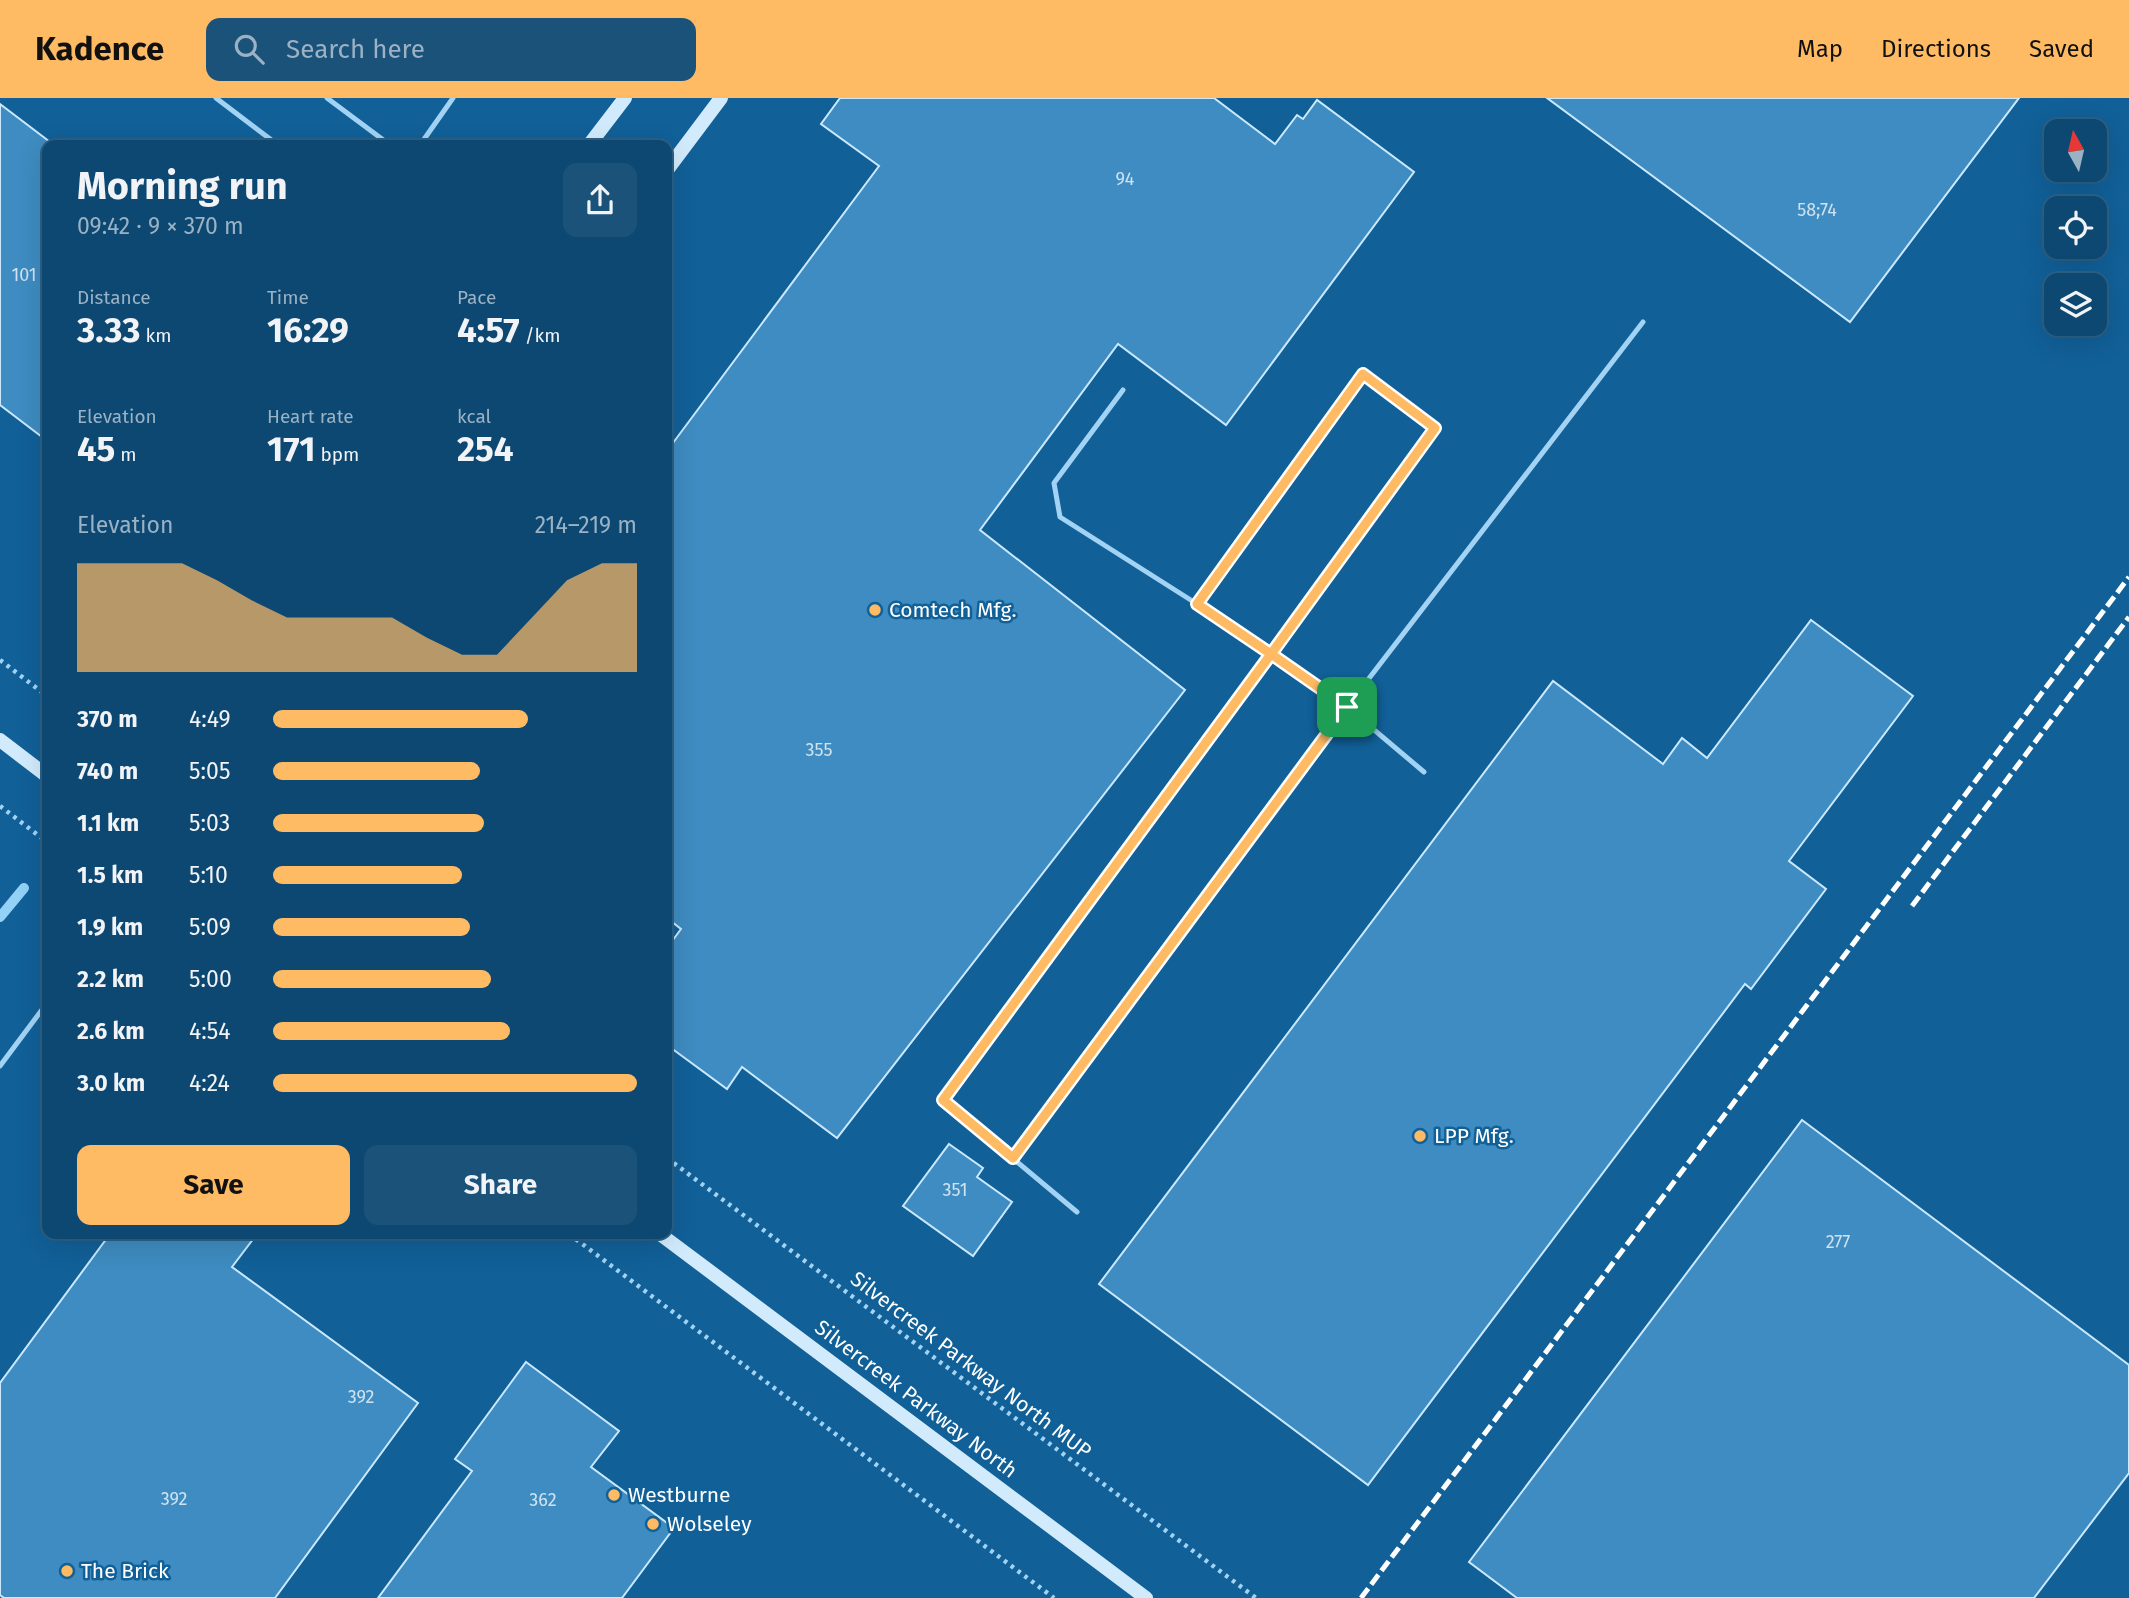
<!DOCTYPE html>
<meta charset="utf-8">
<style>
body{margin:0;font-family:"Fira Sans",sans-serif;background:#1b527a;color:#f1f3f6;height:100vh;display:flex;flex-direction:column;font-size:26px;white-space:nowrap}
*{box-sizing:border-box;margin:0}
p{font-size:23px;color:#9ab2c4}
.icon{flex:none;width:38px;height:38px;fill:none;stroke:currentColor;stroke-width:2;stroke-linecap:round;stroke-linejoin:round}
.map{position:relative;flex:1;overflow:hidden}
.sheet{position:absolute;left:42px;top:42px;width:630px;height:1099px;display:flex;flex-direction:column;background:#0d4872;border-radius:14px;box-shadow:0 7px 28px #0002,0 0 0 2px #2d6084}
.sheet>*{flex:none}
.needle{width:46px;rotate:352deg}
.fabs{position:absolute;left:2044px;top:21px;display:grid;gap:14px}
.fabs a{display:grid;place-items:center;width:63px;height:63px;border-radius:14px;background:#0d4872;box-shadow:0 7px 28px #0002,0 0 0 2px #2d6084;font-size:35px}
.pin{position:absolute;display:grid;place-items:center;width:60px;height:60px;color:#fff;margin:-30px;border-radius:14px;box-shadow:0 4px 10px #0006}
.round{display:grid;place-items:center;flex:none;width:74px;height:74px;border-radius:14px;background:#1b527a}
.head{display:flex;align-items:center;justify-content:space-between;height:119px;padding:0 35px}
h1{font-size:38px;font-weight:700;line-height:52px}
.stats{display:grid;grid-template-columns:repeat(3,1fr);gap:10px;height:119px;padding:7px 35px}
.stats div{display:grid;align-content:center}
.stats b{font-size:35px;font-weight:700}
.stats small{font-size:19px;font-weight:400}
.stats p{font-size:19px}
.chart{height:196px;padding:14px 35px}
.chart p{display:flex;justify-content:space-between}
.chart svg{width:100%;height:126px;margin-top:7px;fill:#ffbb64;opacity:.7}
.button{display:flex;gap:14px;margin-top:auto;padding:14px 35px}
.button a{flex:1;height:80px;border-radius:14px;background:#ffbb64;color:#111;font-size:28px;font-weight:700;line-height:80px;text-align:center}
.button a+a{background:#1b527a;color:#f1f3f6}
ul{padding:0 35px;list-style:none;font-size:23px}
li{display:grid;grid-template-columns:112px 84px 1fr;align-items:center;height:52px}
li i{height:18px;border-radius:9px;background:#ffbb64}
header{display:flex;align-items:center;gap:42px;box-sizing:border-box;height:98px;padding:0 35px;background:#ffbb64;color:#111}
header strong{font-size:33px}
nav{display:flex;gap:38px;margin-inline-start:auto;font-size:24px}
.search{width:490px;height:63px;background:#1b527a;display:flex;align-items:center;gap:18px;box-sizing:border-box;padding:0 24px;border-radius:14px;color:#9ab2c4;font-size:26px}
.map>svg:first-child{display:block}
.lines{fill:none;stroke-linecap:round;stroke-linejoin:round}
.stream{stroke:#93d1f7;stroke-width:10}
.building{fill:#3e8cc1;stroke:#cae9fe;stroke-width:2}
.path{stroke:#a2d3f4;stroke-width:4.5;stroke-dasharray:3.5 5;stroke-linecap:butt}
.lane{stroke:#a2d3f4;stroke-width:5}
.secondary{stroke:#d1ebfd;stroke-width:14}
.rail{stroke:#fff;stroke-width:5;stroke-dasharray:12 5;stroke-linecap:butt}
.route-casing{stroke:#fff;stroke-width:14}
.route{stroke:#ffbb64;stroke-width:9}
.poi-dot{fill:#ffbb64;stroke:#116098;stroke-width:2.5}
.labels{text-anchor:middle;stroke-width:5;stroke-linejoin:round;paint-order:stroke}
.number-label{font-size:18px;fill:#cfe2f0}
.poi-label{font-size:21px;fill:#fff;stroke:#116098;text-anchor:start}
.street-label{font-size:21px;fill:#fff;stroke:#116098}
</style>
<header>
<strong>Kadence</strong>
<div class="search"><svg class="icon" aria-label="search" viewBox="0 0 24 24"><circle cx="10" cy="10" r="6"/><path d="M15 15l6 6"/></svg>Search here</div>
<nav><a>Map</a><a>Directions</a><a>Saved</a></nav>
</header>
<div class="map">
<svg width="2129" height="1500" viewBox="0 0 2129 1500">
<rect width="100%" height="100%" fill="#116098"/>
<g class="lines">
<path class="stream" d="M0,819L24,790"/>
</g>
<path class="building" d="M840,0H1214L1275,46L1297,17L1303,21L1317,2L1414,74L1226,327L1118,246L980,432L1185,592L837,1040L742,969L727,991L667,947V850L681,831L667,820V353L879,68L821,26Z
M1547,0H2019L1850,224Z
M0,6L54,47H47L46,342L0,307Z
M1811,522L1913,598L1789,763L1826,791L1751,891L1745,886L1368,1387L1099,1186L1553,583L1663,666L1682,640L1707,660Z
M1802,1022L2129,1267V1375L2034,1500H1517L1469,1464Z
M949,1046L983,1070L977,1079L1012,1104L973,1158L903,1108Z
M110,1136H257L232,1169L418,1305L275,1500H4L0,1497V1285Z
M526,1264L619,1333L591,1369L674,1430L622,1500H378L472,1373L455,1361Z"/>
<g class="lines">
<path class="path" d="M0,562L47,598
M0,708L47,744
M667,1060L1256,1500
M569,1136L1054,1500"/>
<path class="lane" d="M216,0L278,47
M327,0L390,47
M420,47L453,0
M1123,292L1054,385L1060,419L1197,506L1271,556L1435,330L1363,276L1197,506
M0,968L47,905
M1013,1060L1347,609L1643,224
M1077,1114L943,1002L1271,556L1347,609L1424,674"/>
<path class="secondary" d="M589,47L625,0
M667,72L721,0
M0,642L47,678
M660,1136L1146,1500"/>
<path class="rail" d="M1912,808L2129,519
M1361,1500L2129,479"/>
</g>
<g class="lines">
<defs>
<path id="route" d="M1347,609L1271,556L1435,330L1363,276L1197,506L1271,556L943,1002L1013,1060L1347,609"/>
</defs>
<use href="#route" class="route-casing"/>
<use href="#route" class="route"/>
</g>
<g class="poi-dot">
<circle cx="875" cy="512" r="7"/>
<circle cx="1420" cy="1038" r="7"/>
<circle cx="614" cy="1397" r="7"/>
<circle cx="653" cy="1426" r="7"/>
<circle cx="67" cy="1473" r="7"/>
</g>
<g class="labels">
<g class="number-label">
<text x="1125" y="87">94</text>
<text x="1817" y="118">58;74</text>
<text x="24" y="183">101</text>
<text x="819" y="658">355</text>
<text x="955" y="1098">351</text>
<text x="1838" y="1150">277</text>
<text x="361" y="1305">392</text>
<text x="174" y="1407">392</text>
<text x="543" y="1408">362</text>
</g>
<g class="poi-label">
<text x="889" y="519">Comtech Mfg.</text>
<text x="1434" y="1045">LPP Mfg.</text>
<text x="628" y="1404">Westburne</text>
<text x="667" y="1433">Wolseley</text>
<text x="81" y="1480">The Brick</text>
</g>
<g class="street-label">
<text transform="translate(971 1267) rotate(37)" y="7">Silvercreek Parkway North MUP</text>
<text transform="translate(916 1301) rotate(37)" y="7">Silvercreek Parkway North</text>
</g>
</g>
</svg>
<div class="fabs">
<a><svg class="needle" viewBox="-14 -14 28 28"><path d="M0-13l5 13h-10z" fill="#e53935"/><path d="M0 13l5-13h-10z" fill="#9ab2c4"/></svg></a>
<a><svg class="icon" aria-label="locate" viewBox="0 0 24 24"><circle cx="12" cy="12" r="6"/><path d="M12 2v4M12 18v4M2 12h4M18 12h4"/></svg></a>
<a><svg class="icon" aria-label="layers" viewBox="0 0 24 24"><path d="M12 4l9 5-9 5-9-5zM3 14l9 5 9-5"/></svg></a>
</div>
<div class="pin" style="left:1347px;top:609px;background:#1e9e55"><svg class="icon" aria-label="arrive" viewBox="0 0 24 24"><path d="M6 21V4h12l-3 4 3 4H6"/></svg></div>
<section class="sheet">
<div class="head"><div><h1>Morning run</h1><p>09:42 · 9 × 370 m</p></div><a class="round"><svg class="icon" aria-label="share" viewBox="0 0 24 24"><path d="M12 15V3M7 8l5-5 5 5M5 13v7h14v-7"/></svg></a></div>
<div class="stats">
<div><p>Distance</p><b>3.33<small> km</small></b></div>
<div><p>Time</p><b>16:29</b></div>
<div><p>Pace</p><b>4:57<small> /km</small></b></div>
</div>
<div class="stats">
<div><p>Elevation</p><b>45<small> m</small></b></div>
<div><p>Heart rate</p><b>171<small> bpm</small></b></div>
<div><p>kcal</p><b>254</b></div>
</div>
<div class="chart"><p><span>Elevation</span>214–219 m</p>
<svg viewBox="0 0 160 44" preserveAspectRatio="none"><path d="M0 44V6L10 6L20 6L30 6L40 12L50 19L60 25L70 25L80 25L90 25L100 32L110 38L120 38L130 25L140 12L150 6L160 6V44z"/></svg>
</div>
<ul>
<li><b>370 m</b>4:49<i style="width:70%"></i></li>
<li><b>740 m</b>5:05<i style="width:57%"></i></li>
<li><b>1.1 km</b>5:03<i style="width:58%"></i></li>
<li><b>1.5 km</b>5:10<i style="width:52%"></i></li>
<li><b>1.9 km</b>5:09<i style="width:54%"></i></li>
<li><b>2.2 km</b>5:00<i style="width:60%"></i></li>
<li><b>2.6 km</b>4:54<i style="width:65%"></i></li>
<li><b>3.0 km</b>4:24<i style="width:100%"></i></li>
</ul>
<div class="button"><a>Save</a><a>Share</a></div>
</section>
</div>
